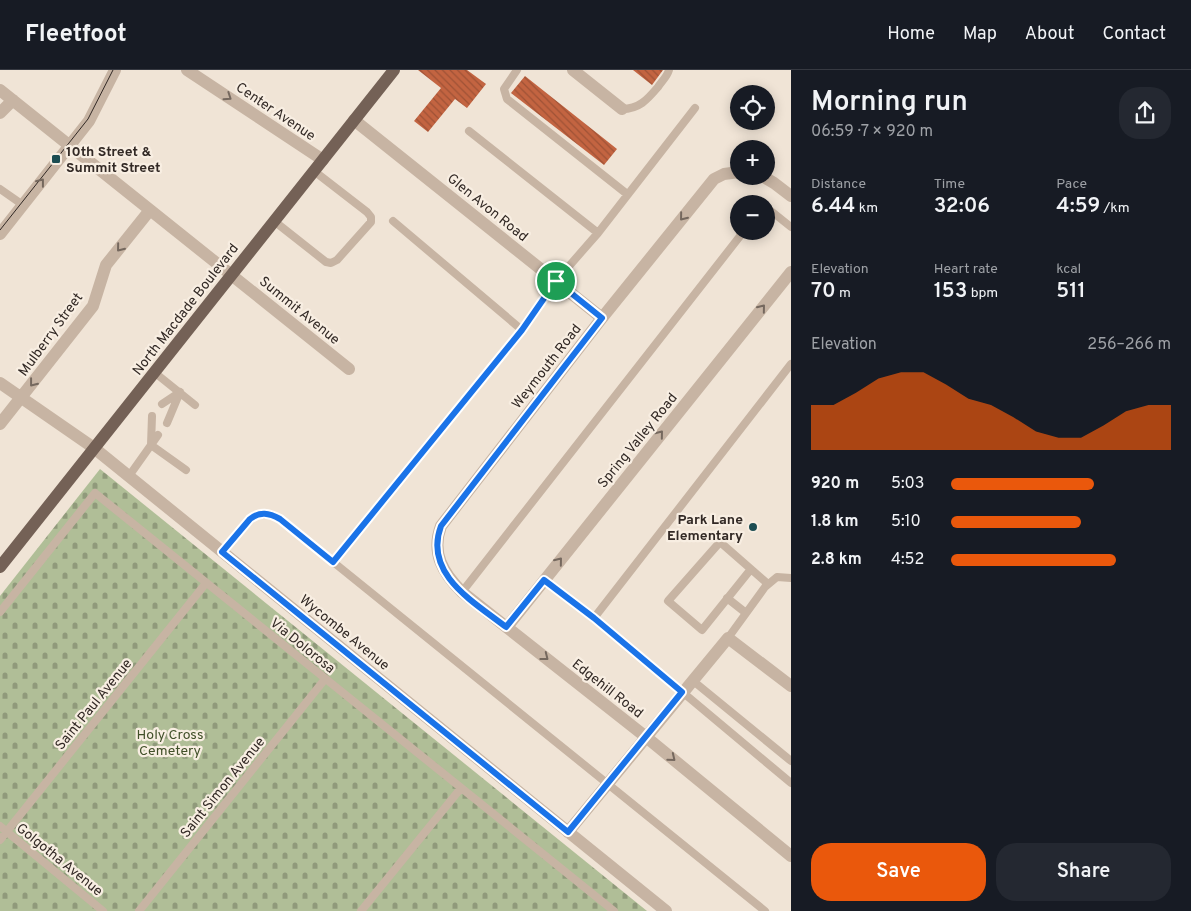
<!DOCTYPE html>
<meta charset="utf-8">
<style>
body{margin:0;font-family:Overpass,sans-serif;background:#242831;color:#f1f3f6;height:100vh;display:flex;flex-direction:column;font-size:19px;white-space:nowrap}
*{box-sizing:border-box;margin:0}
p{font-size:16px;color:#9ea1a6}
.icon{flex:none;width:28px;height:28px;fill:none;stroke:currentColor;stroke-width:2;stroke-linecap:round;stroke-linejoin:round}
.map{position:relative;flex:1;overflow:hidden}
.side{display:flex;flex-direction:column;background:#171b24;width:400px}
.side>*{flex:none}
.fabs{position:absolute;left:730px;top:15px;display:grid;gap:10px}
.fabs a{display:grid;place-items:center;width:45px;height:45px;border-radius:50%;background:#171b24;box-shadow:0 2px 12px #0003;font-size:25px}
.pin{position:absolute;display:grid;place-items:center;width:42px;height:42px;color:#fff;margin:-21px;border:2px solid #fff;border-radius:50%;box-shadow:0 1px 5px #0007}
.round{display:grid;place-items:center;flex:none;width:52px;height:52px;border-radius:20px;background:#242831}
.head{display:flex;align-items:center;justify-content:space-between;height:85px;padding:0 20px}
h1{font-size:28px;font-weight:600;line-height:38px}
.stats{display:grid;grid-template-columns:repeat(3,1fr);gap:8px;height:85px;padding:5px 20px}
.stats div{display:grid;align-content:center}
.stats b{font-size:21px;font-weight:600}
.stats small{font-size:14px;font-weight:400}
.stats p{font-size:14px}
.chart{height:140px;padding:10px 20px}
.chart p{display:flex;justify-content:space-between}
.chart svg{width:100%;height:90px;margin-top:5px;fill:#ea580c;opacity:.7}
.primary-button{display:flex;gap:10px;margin-top:auto;padding:10px 20px}
.primary-button a{flex:1;height:58px;border-radius:20px;background:#ea580c;color:#fff;font-size:20px;font-weight:600;line-height:58px;text-align:center}
.primary-button a+a{background:#242831;color:#f1f3f6}
ul{padding:0 20px;list-style:none;font-size:16px}
li{display:grid;grid-template-columns:80px 60px 1fr;align-items:center;height:38px}
li i{height:12px;border-radius:6px;background:#ea580c}
header{display:flex;align-items:center;gap:30px;box-sizing:border-box;height:70px;padding:0 25px;background:#171b24;border-bottom:1px solid #363941}
header strong{font-size:24px}
nav{display:flex;gap:28px;margin-inline-start:auto;font-size:18px}
main{display:flex;flex:1;min-height:0}
.map>svg:first-child{display:block}
.cemetery{fill:url(#cemetery-stones)}
.building{fill:url(#building-back-hatch)}
.lines{fill:none;stroke-linecap:round;stroke-linejoin:round}
.lane{stroke:#c7b4a3;stroke-width:8}
.street{stroke:#c7b4a3;stroke-width:12}
.primary{stroke:#746156;stroke-width:12}
.tram{stroke:#322925;stroke-width:1}
.oneway{stroke:#75685e}
.route-casing{stroke:#fff;stroke-width:10}
.route{stroke:#1a73e8;stroke-width:6}
.poi-dot{fill:#1c4d52;stroke:#f8eee2;stroke-width:2}
.labels{text-anchor:middle;stroke-width:4.5;stroke-linejoin:round;paint-order:stroke}
.street-label{font-size:14px;fill:#322925;stroke:#f8eee2}
.poi-label{font-size:14px;font-weight:bold;fill:#322925;stroke:#f8eee2;text-anchor:start}
.park-label{font-size:14px;fill:#415029;stroke:#f8eee2}
</style>
<header>
<strong>Fleetfoot</strong>
<nav><a>Home</a><a>Map</a><a>About</a><a>Contact</a></nav>
</header>
<main>
<div class="map">
<svg width="791" height="841" viewBox="0 0 791 841">
<defs>
<pattern id="cemetery-stones" width="16" height="16" patternUnits="userSpaceOnUse" patternTransform="scale(1.25)"><rect width="16" height="16" fill="#b0be97"/><path d="M2 7V4a2 2 0 0 1 4 0v3zM10 15v-3a2 2 0 0 1 4 0v3z" fill="#909a7b"/></pattern>
<pattern id="building-back-hatch" width="6" height="6" patternUnits="userSpaceOnUse" patternTransform="scale(1.25)"><rect width="6" height="6" fill="#c36441"/><path d="M-1 5l2 2M0 0l6 6M5-1l2 2" fill="none" stroke="#9f5236"/></pattern>
</defs>
<rect width="100%" height="100%" fill="#f0e4d6"/>
<path class="cemetery" d="M100,399L647,841H0V526Z"/>
<path class="building" d="M418,0H467L486,14L467,38L455,29L428,62L414,51L441,18Z
M633,0H663L652,15Z
M525,6L617,79L604,95L511,23Z"/>
<g class="lines">
<path class="lane" d="M517,0L504,19L507,29L627,124
M622,39C639,39 647,30 658,17C662,11 667,7 669,0
M469,61L598,163
M0,119L23,135
M766,137L791,157
M274,151L326,192L331,193L337,190L371,152V147L367,142L314,101
M393,151L522,260
M154,302L195,335
M162,334L180,322
M167,353L180,322
M158,365L151,375L186,400
M129,406L151,375L152,346
M222,481L255,445H271L280,449L765,841
M333,492L522,260L556,211L598,163L695,38
M751,499L702,560L668,531L720,472L768,514
M544,510L594,548L791,713
M462,522L744,161
M727,528L746,543
M0,542L95,423L614,841
M594,548L791,294
M728,568L765,517L777,507L791,508
M692,610L791,691
M0,756L103,841
M0,770L206,513
M139,841L325,609
M361,841L461,718"/>
<path class="street" d="M187,0L323,90
M573,0L622,39
M0,20L349,299
M0,43L13,30
M354,50L602,248
M739,102L724,104L714,109L602,248L441,456C431,483 443,503 462,522L646,667L791,786
M762,106L774,113L791,126
M0,164L89,51L115,0
M0,313L94,378L666,841
M0,354L93,236L106,195L150,140
M507,557L791,202
M568,762L728,568L791,616"/>
<path class="primary" d="M0,497L394,0"/>
<path class="tram" d="M0,160L88,49L113,0"/>
</g>
<defs><path id="oneway-chevron" d="M-2-3.5L2.5 0L-2 3.5" fill="none" stroke-width="1.6" stroke-linecap="round" stroke-linejoin="round" transform="scale(1.25)"/></defs>
<g class="oneway">
<use href="#oneway-chevron" transform="translate(228 27) rotate(34)"/>
<use href="#oneway-chevron" transform="translate(41 112) rotate(-52)"/>
<use href="#oneway-chevron" transform="translate(683 147) rotate(129)"/>
<use href="#oneway-chevron" transform="translate(120 178) rotate(129)"/>
<use href="#oneway-chevron" transform="translate(762 238) rotate(-51)"/>
<use href="#oneway-chevron" transform="translate(33 313) rotate(128)"/>
<use href="#oneway-chevron" transform="translate(660 364) rotate(-51)"/>
<use href="#oneway-chevron" transform="translate(559 491) rotate(-51)"/>
<use href="#oneway-chevron" transform="translate(545 587) rotate(38)"/>
<use href="#oneway-chevron" transform="translate(672 688) rotate(39)"/>
</g>
<g class="lines">
<defs>
<path id="route" d="M556,211L602,248L441,456C423,504 474,532 506,557L544,510L594,548L682,622L568,762L222,482L250,449C260,441 269,443 280,449L333,492L522,260Z"/>
</defs>
<use href="#route" class="route-casing"/>
<use href="#route" class="route"/>
</g>
<g class="poi-dot">
<rect x="51" y="84" width="10" height="10" rx="2.5"/>
<circle cx="753" cy="457" r="5"/>
</g>
<g class="labels">
<g class="street-label">
<text transform="translate(276 41) rotate(34)" y="5">Center Avenue</text>
<text transform="translate(488 137) rotate(39)" y="5">Glen Avon Road</text>
<text transform="translate(185 239) rotate(-52)" y="5">North Macdade Boulevard</text>
<text transform="translate(300 240) rotate(39)" y="5">Summit Avenue</text>
<text transform="translate(50 264) rotate(-54)" y="5">Mulberry Street</text>
<text transform="translate(546 296) rotate(-52)" y="5">Weymouth Road</text>
<text transform="translate(637 370) rotate(-51)" y="5">Spring Valley Road</text>
<text transform="translate(345 562) rotate(39)" y="5">Wycombe Avenue</text>
<text transform="translate(303 575) rotate(39)" y="5">Via Dolorosa</text>
<text transform="translate(608 618) rotate(38)" y="5">Edgehill Road</text>
<text transform="translate(93 634) rotate(-51)" y="5">Saint Paul Avenue</text>
<text transform="translate(222 717) rotate(-51)" y="5">Saint Simon Avenue</text>
<text transform="translate(60 789) rotate(39)" y="5">Golgotha Avenue</text>
</g>
<g class="poi-label">
<text x="66" y="86">10th Street &amp;<tspan x="66" dy="16">Summit Street</tspan></text>
<text x="743" y="454" text-anchor="end">Park Lane<tspan x="743" dy="16">Elementary</tspan></text>
</g>
<g class="park-label">
<text x="170" y="669">Holy Cross<tspan x="170" dy="16">Cemetery</tspan></text>
</g>
</g>
</svg>
<div class="fabs">
<a><svg class="icon" aria-label="locate" viewBox="0 0 24 24"><circle cx="12" cy="12" r="6"/><path d="M12 2v4M12 18v4M2 12h4M18 12h4"/></svg></a>
<a>+</a>
<a>−</a>
</div>
<div class="pin" style="left:556px;top:211px;background:#1e9e55"><svg class="icon" aria-label="arrive" viewBox="0 0 24 24"><path d="M6 21V4h12l-3 4 3 4H6"/></svg></div>
</div>
<section class="side">
<div class="head"><div><h1>Morning run</h1><p>06:59 · 7 × 920 m</p></div><a class="round"><svg class="icon" aria-label="share" viewBox="0 0 24 24"><path d="M12 15V3M7 8l5-5 5 5M5 13v7h14v-7"/></svg></a></div>
<div class="stats">
<div><p>Distance</p><b>6.44<small> km</small></b></div>
<div><p>Time</p><b>32:06</b></div>
<div><p>Pace</p><b>4:59<small> /km</small></b></div>
</div>
<div class="stats">
<div><p>Elevation</p><b>70<small> m</small></b></div>
<div><p>Heart rate</p><b>153<small> bpm</small></b></div>
<div><p>kcal</p><b>511</b></div>
</div>
<div class="chart"><p><span>Elevation</span>256–266 m</p>
<svg viewBox="0 0 160 44" preserveAspectRatio="none"><path d="M0 44V22L10 22L20 16L30 9L40 6L50 6L60 12L70 19L80 22L90 28L100 35L110 38L120 38L130 32L140 25L150 22L160 22V44z"/></svg>
</div>
<ul>
<li><b>920 m</b>5:03<i style="width:65%"></i></li>
<li><b>1.8 km</b>5:10<i style="width:59%"></i></li>
<li><b>2.8 km</b>4:52<i style="width:75%"></i></li>
</ul>
<div class="primary-button"><a>Save</a><a>Share</a></div>
</section>
</main>
